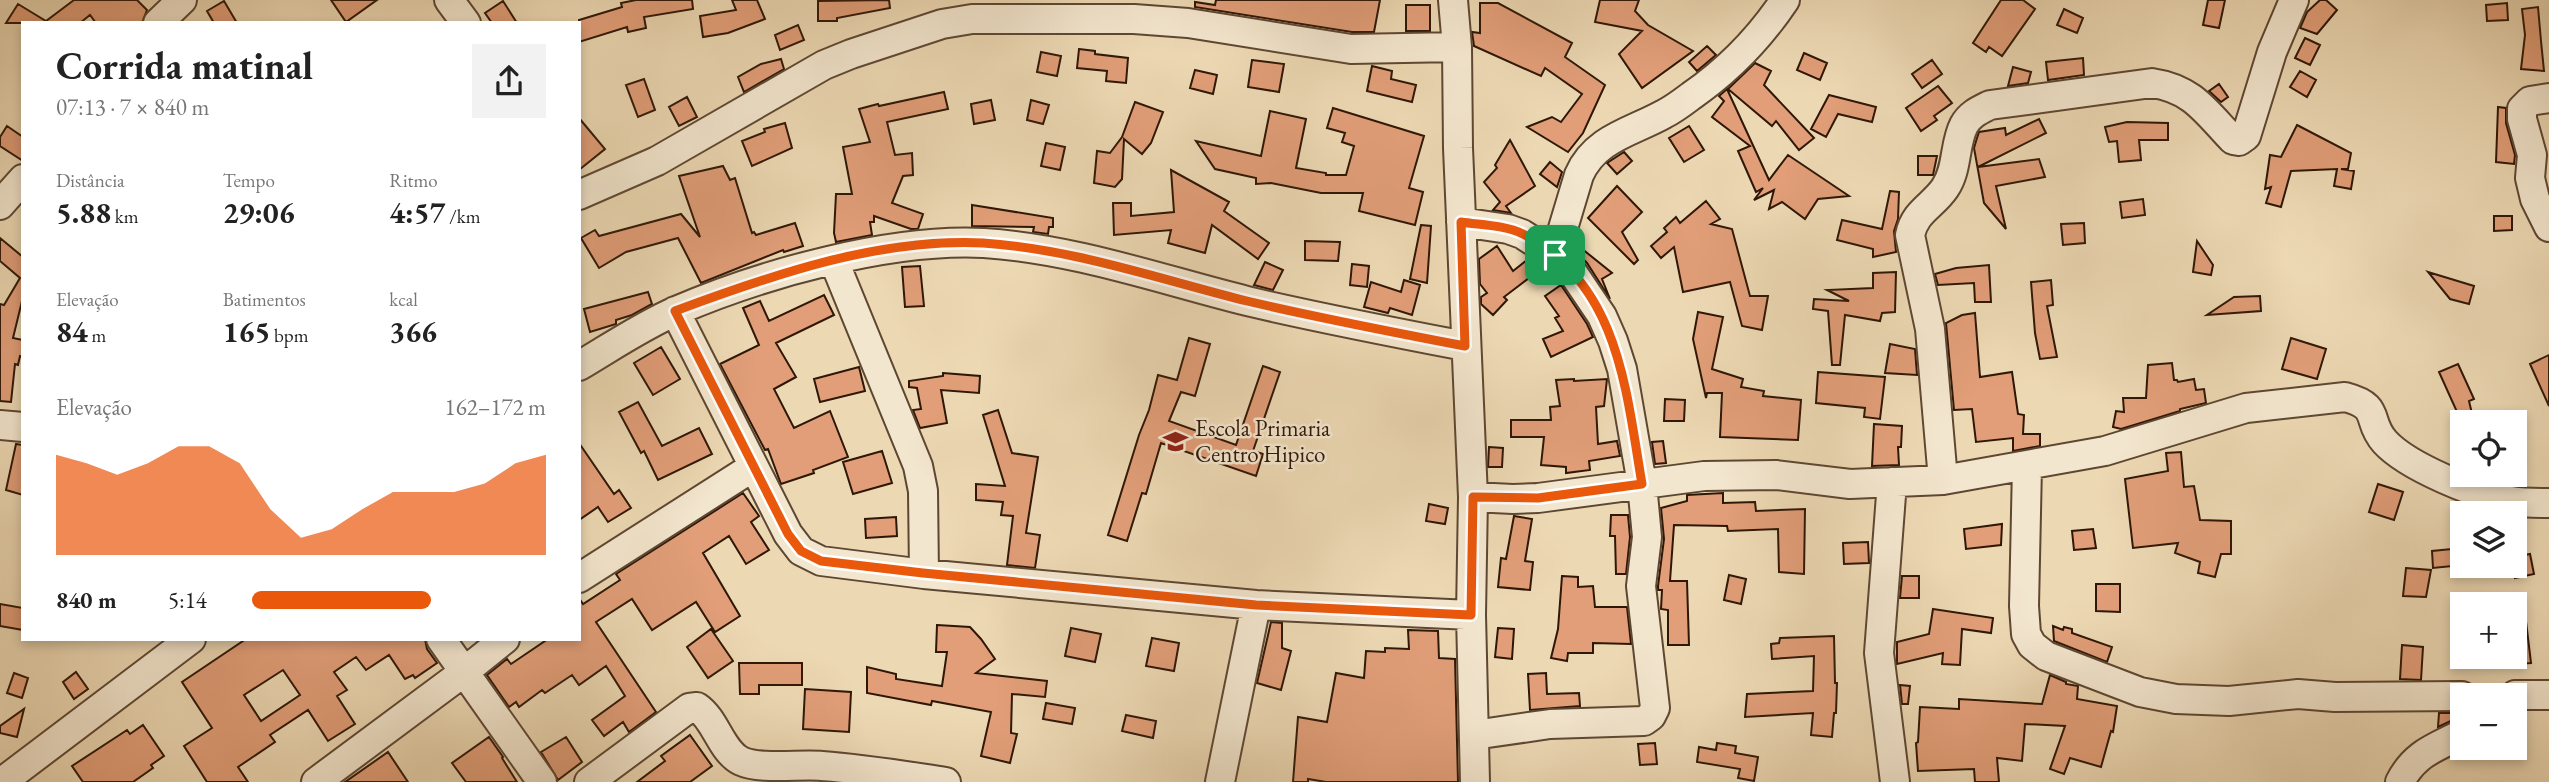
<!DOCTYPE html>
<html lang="pt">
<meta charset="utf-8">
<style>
body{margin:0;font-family:"EB Garamond",serif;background:#f2f2f2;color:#222;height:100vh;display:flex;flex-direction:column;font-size:26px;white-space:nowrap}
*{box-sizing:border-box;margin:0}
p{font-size:23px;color:#767676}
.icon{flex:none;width:38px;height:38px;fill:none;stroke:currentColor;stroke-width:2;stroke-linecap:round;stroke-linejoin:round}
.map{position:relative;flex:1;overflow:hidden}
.details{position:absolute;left:21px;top:21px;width:560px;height:620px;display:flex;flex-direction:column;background:#fff;border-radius:0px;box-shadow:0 4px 10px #0003}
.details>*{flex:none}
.tools{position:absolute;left:2450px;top:410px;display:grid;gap:14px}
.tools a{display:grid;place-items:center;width:77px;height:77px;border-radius:0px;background:#fff;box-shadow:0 4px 10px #0003;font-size:35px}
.pin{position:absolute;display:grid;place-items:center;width:60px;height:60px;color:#fff;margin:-30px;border-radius:14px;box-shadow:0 4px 10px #0006}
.round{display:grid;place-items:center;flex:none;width:74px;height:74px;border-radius:0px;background:#f2f2f2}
.headline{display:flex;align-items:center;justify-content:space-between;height:119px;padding:0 35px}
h1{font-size:38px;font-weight:700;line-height:52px}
.stats{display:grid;grid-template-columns:repeat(3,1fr);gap:10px;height:119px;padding:7px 35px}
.stats div{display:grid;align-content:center}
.stats b{font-size:30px;font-weight:700}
.stats small{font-size:19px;font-weight:400}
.stats p{font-size:19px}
.chart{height:196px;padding:14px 35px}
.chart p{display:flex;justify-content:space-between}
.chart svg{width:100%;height:126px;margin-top:7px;fill:#ea580c;opacity:.7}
ul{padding:0 35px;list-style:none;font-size:23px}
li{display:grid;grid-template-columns:112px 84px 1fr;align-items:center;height:52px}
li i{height:18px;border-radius:9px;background:#ea580c}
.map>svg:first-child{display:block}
.building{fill:#e19e78;stroke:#2f1707;stroke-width:2;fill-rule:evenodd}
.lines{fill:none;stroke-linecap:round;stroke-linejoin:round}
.minor-casing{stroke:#5e4732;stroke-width:32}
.minor{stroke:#f3e6ce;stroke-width:28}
.route-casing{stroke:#fff;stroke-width:14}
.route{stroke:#ea580c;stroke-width:9}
.labels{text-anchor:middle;stroke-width:5;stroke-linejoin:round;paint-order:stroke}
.poi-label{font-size:23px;fill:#2f1707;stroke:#f3e6ce;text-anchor:start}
</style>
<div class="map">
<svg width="2549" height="782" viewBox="0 0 2549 782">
<rect width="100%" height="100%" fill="#ecd8b3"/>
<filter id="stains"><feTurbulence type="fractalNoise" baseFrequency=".00286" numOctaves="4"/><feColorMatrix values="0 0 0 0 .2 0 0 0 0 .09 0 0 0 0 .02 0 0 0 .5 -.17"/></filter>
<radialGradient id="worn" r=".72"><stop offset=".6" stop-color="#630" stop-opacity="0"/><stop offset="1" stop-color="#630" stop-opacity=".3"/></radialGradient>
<path class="building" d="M74,0H137L147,10L142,23H96L90,15L80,23H6L18,4L46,21Z
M331,0H377L346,22Z
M636,0H692L693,9L644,17L646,28L628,32L627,27L579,42V20L622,7L621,3Z
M732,0H757L765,19L728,33L703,37L700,16L736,10Z
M889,0L890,8L837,18V21H818V1Z
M1216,0H1380L1374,32H1352L1195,7V2L1215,5Z
M1600,0H1639L1635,11L1648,25L1693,51L1642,88L1619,54L1642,31L1595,22Z
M2001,0H2023L2035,9L2002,56L1989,47L1986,52L1973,43Z
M2208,0H2225L2219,28L2203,25Z
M2320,0H2326L2337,10L2317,34L2300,28L2307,12Z
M224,1L237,23H214L207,11Z
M503,1L517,23H492L485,13Z
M1480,3H1498L1572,43L1565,57L1605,85L1583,133L1568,152L1527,127L1552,117L1561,122L1582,94L1545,68L1541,76L1474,46L1472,32L1480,33Z
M2507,3L2508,20L2487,21L2486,5Z
M1406,5H1430V31H1406Z
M2538,7L2541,41L2544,71L2521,69L2525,35L2522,9Z
M2064,9L2083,18L2077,33L2057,25Z
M798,25L804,40L780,50L775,35Z
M2305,38L2320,45L2310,65L2295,58Z
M1707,46L1716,55L1697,71L1689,62Z
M1079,49L1095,51V54L1128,58L1126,83L1106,81L1107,71L1077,68Z
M1041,52L1061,56L1057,76L1037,72Z
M1804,53L1827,63L1820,80L1797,70Z
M2083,58L2084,75L2048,80L2046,62Z
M781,59L784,69L744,92L738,77L761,64Z
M1252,60L1284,64L1279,92L1248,87Z
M1932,60L1942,74L1922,88L1912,74Z
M1755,63L1771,71L1764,85L1814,138L1799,150L1776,121L1772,126L1728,89Z
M1372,66L1392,71L1391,79L1416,85L1412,102L1367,91Z
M2013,67L2031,72L2028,83L2008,86Z
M1195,70L1217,75L1213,94L1190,88Z
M2300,71L2316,80L2307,97L2290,87Z
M644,79L655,110L638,117L626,85Z
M2219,84L2228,97L2221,102L2209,91Z
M1938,86L1952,103L1934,116L1937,120L1921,131L1906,108Z
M1727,89L1769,180L1788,155L1849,196L1818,199L1805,219L1782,202L1769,209L1774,190L1754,200L1763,188L1756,192L1738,151L1750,146L1712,117L1724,101L1719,96Z
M944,92L948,109L887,122L895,155L912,153L913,175L903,176L892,203L923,214L918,229H911L874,216V222H870L872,235L836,242L834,233L836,194H852L843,147L870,142L859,109L878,104L879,106Z
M1829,95L1876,107L1872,122L1838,114L1826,137L1811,129Z
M687,97L697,117L679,126L669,107Z
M991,100L995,120L974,124L971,104Z
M1031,100L1049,105L1043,124L1027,120Z
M1135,102L1163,112L1151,143L1142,154L1124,139L1122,179L1115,187L1094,183L1097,151L1110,153L1122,137Z
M2498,107L2506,108V123L2515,155L2514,164L2496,162Z
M1333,108L1424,136L1409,188L1423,192L1415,225L1359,211L1363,193H1321L1271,183L1256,184V178L1215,169L1196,141L1261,156L1270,111L1306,119L1296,168L1326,173V175H1346L1354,146L1342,142L1345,133L1327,128Z
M579,118L605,149L579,170Z
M2039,119L2046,133L1978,167L2039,159L2045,177L1996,186L2006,229L1984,203L1974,148L1977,138L1979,132L2005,128L2006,135Z
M2127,122L2168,123V140H2139L2141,160L2119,162L2117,141L2109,142L2105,127Z
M785,123L792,148L752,166L742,141L765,132L764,129Z
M2297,125L2351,153L2348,169H2341L2354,171L2351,189L2334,186L2337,169L2291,171L2281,207L2266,203L2271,187L2265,189L2270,155L2281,157Z
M7,126L23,137V161L0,146V137Z
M1689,126L1704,150L1684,162L1669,138Z
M1510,140L1535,186L1506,206L1511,213L1493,210L1500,202L1484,182L1497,168L1495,165Z
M1046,143L1065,147L1060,170L1041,166Z
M1624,152L1632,161L1617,174L1607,163Z
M1918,156H1937L1933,175H1918Z
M1550,162L1562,172L1557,187L1540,174Z
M723,166L730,180L735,178L752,233L754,232L756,235L795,223L803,246L784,252L783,250L701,283L678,238L626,252L599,268L581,238L595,230L599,236L681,214L700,237L679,176Z
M1171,170L1229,202L1224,211L1269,243L1258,259L1212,225L1205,253L1168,243L1171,230L1114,235L1113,203H1131V216L1174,212Z
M1617,186L1642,212L1622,232L1638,260L1634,264L1588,218Z
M1890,191L1899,192L1898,219L1894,231L1896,252L1873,257V249L1837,240L1842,220L1882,229Z
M2143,199L2145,215L2122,218L2120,202Z
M1706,201L1720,219L1711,224L1732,229L1750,296H1768L1762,330L1742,326L1730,282L1683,292L1674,247L1661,258L1651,246L1667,232L1664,228L1676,217L1680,223Z
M972,205L1053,218V227H1049L1048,234L1033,232L1034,227L972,226Z
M2494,216H2512V230L2494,231Z
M2084,223L2085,243L2063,245L2061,224Z
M1421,225L1431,226L1427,283L1410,279Z
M0,238L23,257V297L13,338L23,340V357L20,356L18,365L15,364L11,402L0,401V304L4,305L20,278L0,261Z
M1305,241L1340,242L1338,261L1305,260Z
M2197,241L2213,265L2211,275L2193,272Z
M1576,244L1612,273L1602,279L1610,299L1587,263L1574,250Z
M1497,246L1513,271L1527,260L1537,272L1504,297L1507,300L1493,315L1481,304V297L1487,293L1480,284L1479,259Z
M1265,262L1283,270L1273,290L1254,285Z
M1352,264L1369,266L1367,287L1350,285Z
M1989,265L1991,302H1975L1974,283L1938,285L1935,274L1956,268Z
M920,266L924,306L905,307L902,267Z
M1896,272L1895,312L1882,313L1880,321L1845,315L1840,365H1832L1828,311L1813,309L1814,299L1849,301L1827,290L1873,288V273Z
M2428,272L2474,286L2469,304L2450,299Z
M1404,280L1420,285L1412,315L1390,308L1388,313L1364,307L1371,282L1401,292Z
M2051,280L2053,305L2047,306L2057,357L2040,359L2035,333L2031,282Z
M1561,285L1587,324L1593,337L1551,357L1543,339L1563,331L1555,318L1559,316L1545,296Z
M648,292L652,304L632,315L616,320V324L590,332L584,309Z
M824,295L834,315L776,343L796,377L774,389L794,428L830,411L848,457L813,470L814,473L781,484L768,449L765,450L720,364L759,345L743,308L760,301L769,321Z
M2260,296L2261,311L2207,315L2234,297Z
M1698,312L1723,317L1712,369L1743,379L1741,387L1764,391L1763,396L1801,400L1798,440L1720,437L1722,393H1707L1706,398L1693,339Z
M1975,313L1980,377L2012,372L2018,414L2024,415L2023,434H2040V446L2013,451V438L1976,442L1972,409L1954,410L1946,323L1962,315Z
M1189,338L1210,344L1195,396L1181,392L1169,421L1236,445L1263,366L1280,372L1253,451L1263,454L1256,476L1161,443L1146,494L1142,493L1127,541L1108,535L1139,435L1149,410L1158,375L1177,380Z
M2291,338L2326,349L2317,379L2282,369Z
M1890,344L1915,349L1917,375L1885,373Z
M661,347L680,379L653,395L634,363Z
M2549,355V406L2530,364Z
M2172,363L2174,380H2177L2178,382L2194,379L2196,390L2204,389L2206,403L2180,409V411L2121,429L2113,427L2116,411L2124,412L2123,398H2146L2148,365Z
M2458,364L2474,399L2469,401L2474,422L2462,423L2439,372Z
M859,367L865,391L820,402L814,379Z
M1818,372L1885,377L1880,419L1864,417L1865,408L1816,403Z
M943,373L980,376L979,393L941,390L947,423L920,428L913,410L921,409L917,388L909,387V381L943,376Z
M1574,379V381L1607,379L1604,406L1596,407L1598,444L1617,441L1620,456L1589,461L1590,470L1566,473V467L1541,465L1544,437H1511V420H1551L1550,407L1560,406L1556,380Z
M1665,399L1685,400L1684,421H1664Z
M638,402L662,446L699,428L712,454L658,480L644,451L641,453L619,412Z
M998,410L1012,453L1038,457L1026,533L1040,535L1035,568L1007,565L1013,516L1001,515L1003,502L976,500V484L1005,486L983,415Z
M1874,424L1902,426L1901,447H1898L1899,465L1872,466Z
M1663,441L1666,463L1655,464L1652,442Z
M579,443L614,494L619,490L631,508L608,522L598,507L579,520Z
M16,444L23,445V495L6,490Z
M1489,447L1503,448L1502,467H1488Z
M882,451L892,483L853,494L843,462Z
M2181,452L2184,487L2194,486L2200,520L2231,521V554H2221L2215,577L2198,573L2200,562L2175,553L2178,543L2133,548L2125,479L2168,471L2166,453Z
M2378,484L2403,492L2394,520L2369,512Z
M743,493L759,516L751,522L769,550L746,564L729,536L703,553L740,616L715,632L696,602L652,630L632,599L596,622L656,712L629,732L623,722L604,736L592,720L625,696L606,666L579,685L572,675L545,693L542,690L519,707L516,702L509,707L487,675L507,659L511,664L548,639H579V598L583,604L620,580L616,574Z
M1723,493V503L1755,502L1756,511L1805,509L1804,574L1779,572L1778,529L1728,531L1727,526L1674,525L1670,581H1687L1689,645H1668V610L1661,609L1662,590H1658V586L1664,539L1661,508L1687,501V495Z
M1429,504L1448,508L1445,524L1426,521Z
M1611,515H1628L1630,537L1626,574H1616L1615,536H1610Z
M1514,516L1532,519L1525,561L1533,562L1530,590L1498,587L1501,558L1506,559Z
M896,517L897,536L866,538L865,519Z
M2002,524L2001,545L1966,549L1964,529Z
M2093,529L2096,548L2074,550L2072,531Z
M1868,542L1869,563L1844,564L1843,543Z
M2462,548V565L2433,568L2432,551Z
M2530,554L2534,574L2515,578V557Z
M2406,568L2431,570L2426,597L2403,596Z
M1729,575L1746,579L1741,604L1724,600Z
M1562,576L1578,577V587L1593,586L1595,607H1627L1631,644L1593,643V653H1568L1567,661L1551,658L1558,629Z
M1902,576H1919V598H1900Z
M2096,584H2120V612L2096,611Z
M0,604L23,608V630L0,626Z
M1933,609L1993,618L1991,633L1962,629L1960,665L1942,664L1943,653L1897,664V642L1929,634Z
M2525,613L2531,663L2515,664V614Z
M1271,622L1282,623V648L1291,651L1281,690L1257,683Z
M937,625L970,627L981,639L995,659L976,673L1047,681L1045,697L1012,694L1011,733L1017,734L1010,763L981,756L991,712L932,701L931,705L867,693V667L896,674V679L942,686L947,652H936Z
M2053,626L2063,630L2064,627L2072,629V633L2112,647L2107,662L2054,641Z
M1071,628L1101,634L1095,662L1065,656Z
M1498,628L1514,629L1512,659L1495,657Z
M711,629L733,661L708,678L687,647Z
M1408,630L1438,631L1439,658L1455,659L1458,782H1326L1308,779V782H1293L1298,717L1327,722L1336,673L1364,678L1366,651L1385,652V648L1409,649Z
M1834,636L1835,683H1837L1836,713H1834L1832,737L1811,735L1813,713L1745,717L1747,694L1813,691L1814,656L1772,659L1771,644L1779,643L1780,638Z
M1152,638L1179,643L1174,671L1146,666Z
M246,639H425L427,649L437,663L415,678L413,675L405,679L389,655L366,670L356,657L334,672L347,690L337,696L355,724L328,741L308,710L270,735L275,742L238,767L248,782H207L184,746L212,728L182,682ZM283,670L300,695L261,721L244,695Z
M2402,645L2423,647L2421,680L2400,679Z
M739,663H802V685H759V694H740Z
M76,672L88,689L74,699L63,682Z
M14,673L28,678L22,698L7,693Z
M1546,673L1547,694L1579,693L1580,706L1530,710L1528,674Z
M2050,675L2066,682V684L2078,686L2077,699L2117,706L2113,732L2111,731L2101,767L2070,758L2064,774L2050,769L2065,726L2025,724L2022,761L1997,758L1999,782H1975L1974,769L1918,771L1916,743L1918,742L1920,707L1959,709V699L2042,704Z
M1900,685L1910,686L1908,704H1902Z
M805,689L851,692L849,732L803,729Z
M1046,703L1075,708L1072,724L1043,719Z
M24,709L17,737L0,733V726Z
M2439,713H2455V719L2438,727Z
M1126,715L1156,721L1153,738L1122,731Z
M143,725L164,756L151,765L153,768L133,782H83L72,766L127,730L130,734Z
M690,735L712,766L690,782H637L665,761L661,756Z
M489,737L503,757L502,758L517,782H466L452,763Z
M566,737L582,762L558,780L541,752Z
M1655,743L1657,764L1640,765L1638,744Z
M1717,743L1736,746L1735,753L1758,757L1754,781L1738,778L1740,769L1697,762L1699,747L1716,750Z
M388,752L408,782H345Z"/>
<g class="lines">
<defs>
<path id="minor" d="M449,0L466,23
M1453,0L1457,47L1458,148L1473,497L1471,615L1475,782
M158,23L182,0
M2549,98L2530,101L2522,109V119L2532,155L2530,178L2535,199L2549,227
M579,195L657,161L824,65L851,54L942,24L972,19H1134L1188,23L1351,49L1457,47
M0,205L23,179
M1461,222L1508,229L1522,234L1555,255L1573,273L1602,316L1613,341L1622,369L1642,484L1647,537L1641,586L1655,708L1651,716L1644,721L1550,724L1474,735
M1555,255L1579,175C1595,138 1632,132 1664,114C1674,109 1683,102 1691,96C1730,69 1759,39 1785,0
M834,261L918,466L923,491L924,574
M675,311L788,534L801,551L821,561L924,574L1256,605L1471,615
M579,366C611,347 642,326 676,311C762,274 890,238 984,243C1075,249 1159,279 1247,301C1319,318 1392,332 1465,346
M0,425L23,427
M2027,466L2024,606L2026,634L2032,645L2046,656L2140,692L2176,699L2229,701L2298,694L2335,697L2462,696
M1943,480L1930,329L1910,235C1915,211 1933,206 1945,188C1958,169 1954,144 1964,125C1970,114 1980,110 1990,105L2152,83C2193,89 2206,112 2233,140L2239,141L2246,136L2272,52L2294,0
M1892,482L1879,653L1895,782
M1473,497L1513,499L1538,498L1704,476L1776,475L1850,484L1943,480L2105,451L2246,408L2345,397C2383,407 2365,420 2385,442C2408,467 2477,495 2511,501C2523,503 2537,503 2549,503
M579,578L753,467
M441,639L542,782
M2515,695H2549
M2,782L191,639
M316,782L464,672L505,639
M589,782L689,708L697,707C716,720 721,751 741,761C760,770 800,764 822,766C863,769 905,776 946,782
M1220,782L1256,605
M2400,782C2415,753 2435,748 2462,734"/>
</defs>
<use href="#minor" class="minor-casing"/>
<use href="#minor" class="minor"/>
</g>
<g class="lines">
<defs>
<path id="route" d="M1461,222C1481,225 1505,225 1523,234C1619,284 1626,390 1642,484L1538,498L1473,497L1471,615L1256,605L923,573L821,561L801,551L788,534L675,311C772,275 878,238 983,243C1074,249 1159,279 1247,301C1319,318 1392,332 1465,346Z"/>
</defs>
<use href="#route" class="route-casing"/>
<use href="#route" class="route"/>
</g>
<defs>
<symbol id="school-bare" viewBox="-9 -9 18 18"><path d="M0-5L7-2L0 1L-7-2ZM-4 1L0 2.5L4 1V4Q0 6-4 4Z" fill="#8f2418" stroke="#f3e6ce" stroke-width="2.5" paint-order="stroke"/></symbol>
</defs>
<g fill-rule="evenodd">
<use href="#school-bare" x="1158" y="424" width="35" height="35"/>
</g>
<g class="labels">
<g class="poi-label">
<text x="1195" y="436">Escola Primaria<tspan x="1195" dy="26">Centro Hipico</tspan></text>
</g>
</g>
<rect width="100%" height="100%" filter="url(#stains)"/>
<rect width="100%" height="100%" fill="url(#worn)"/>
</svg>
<div class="tools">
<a><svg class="icon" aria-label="locate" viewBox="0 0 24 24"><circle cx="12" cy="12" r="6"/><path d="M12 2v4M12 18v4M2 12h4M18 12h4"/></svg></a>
<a><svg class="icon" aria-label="layers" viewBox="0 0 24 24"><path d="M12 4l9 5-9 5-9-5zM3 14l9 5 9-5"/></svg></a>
<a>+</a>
<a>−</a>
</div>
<div class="pin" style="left:1555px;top:255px;background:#1e9e55"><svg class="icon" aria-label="arrive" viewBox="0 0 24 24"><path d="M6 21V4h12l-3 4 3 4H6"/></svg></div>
<section class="details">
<div class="headline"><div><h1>Corrida matinal</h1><p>07:13 · 7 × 840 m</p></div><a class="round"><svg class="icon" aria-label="share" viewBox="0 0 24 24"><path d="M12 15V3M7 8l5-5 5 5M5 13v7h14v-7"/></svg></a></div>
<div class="stats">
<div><p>Distância</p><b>5.88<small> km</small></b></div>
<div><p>Tempo</p><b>29:06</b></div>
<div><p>Ritmo</p><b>4:57<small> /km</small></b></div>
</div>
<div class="stats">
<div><p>Elevação</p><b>84<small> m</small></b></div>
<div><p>Batimentos</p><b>165<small> bpm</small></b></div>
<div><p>kcal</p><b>366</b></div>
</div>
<div class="chart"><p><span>Elevação</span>162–172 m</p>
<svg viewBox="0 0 160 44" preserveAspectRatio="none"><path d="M0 44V9L10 12L20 16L30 12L40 6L50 6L60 12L70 28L80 38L90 35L100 28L110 22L120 22L130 22L140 19L150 12L160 9V44z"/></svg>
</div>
<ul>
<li><b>840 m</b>5:14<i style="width:61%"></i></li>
</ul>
</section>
</div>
